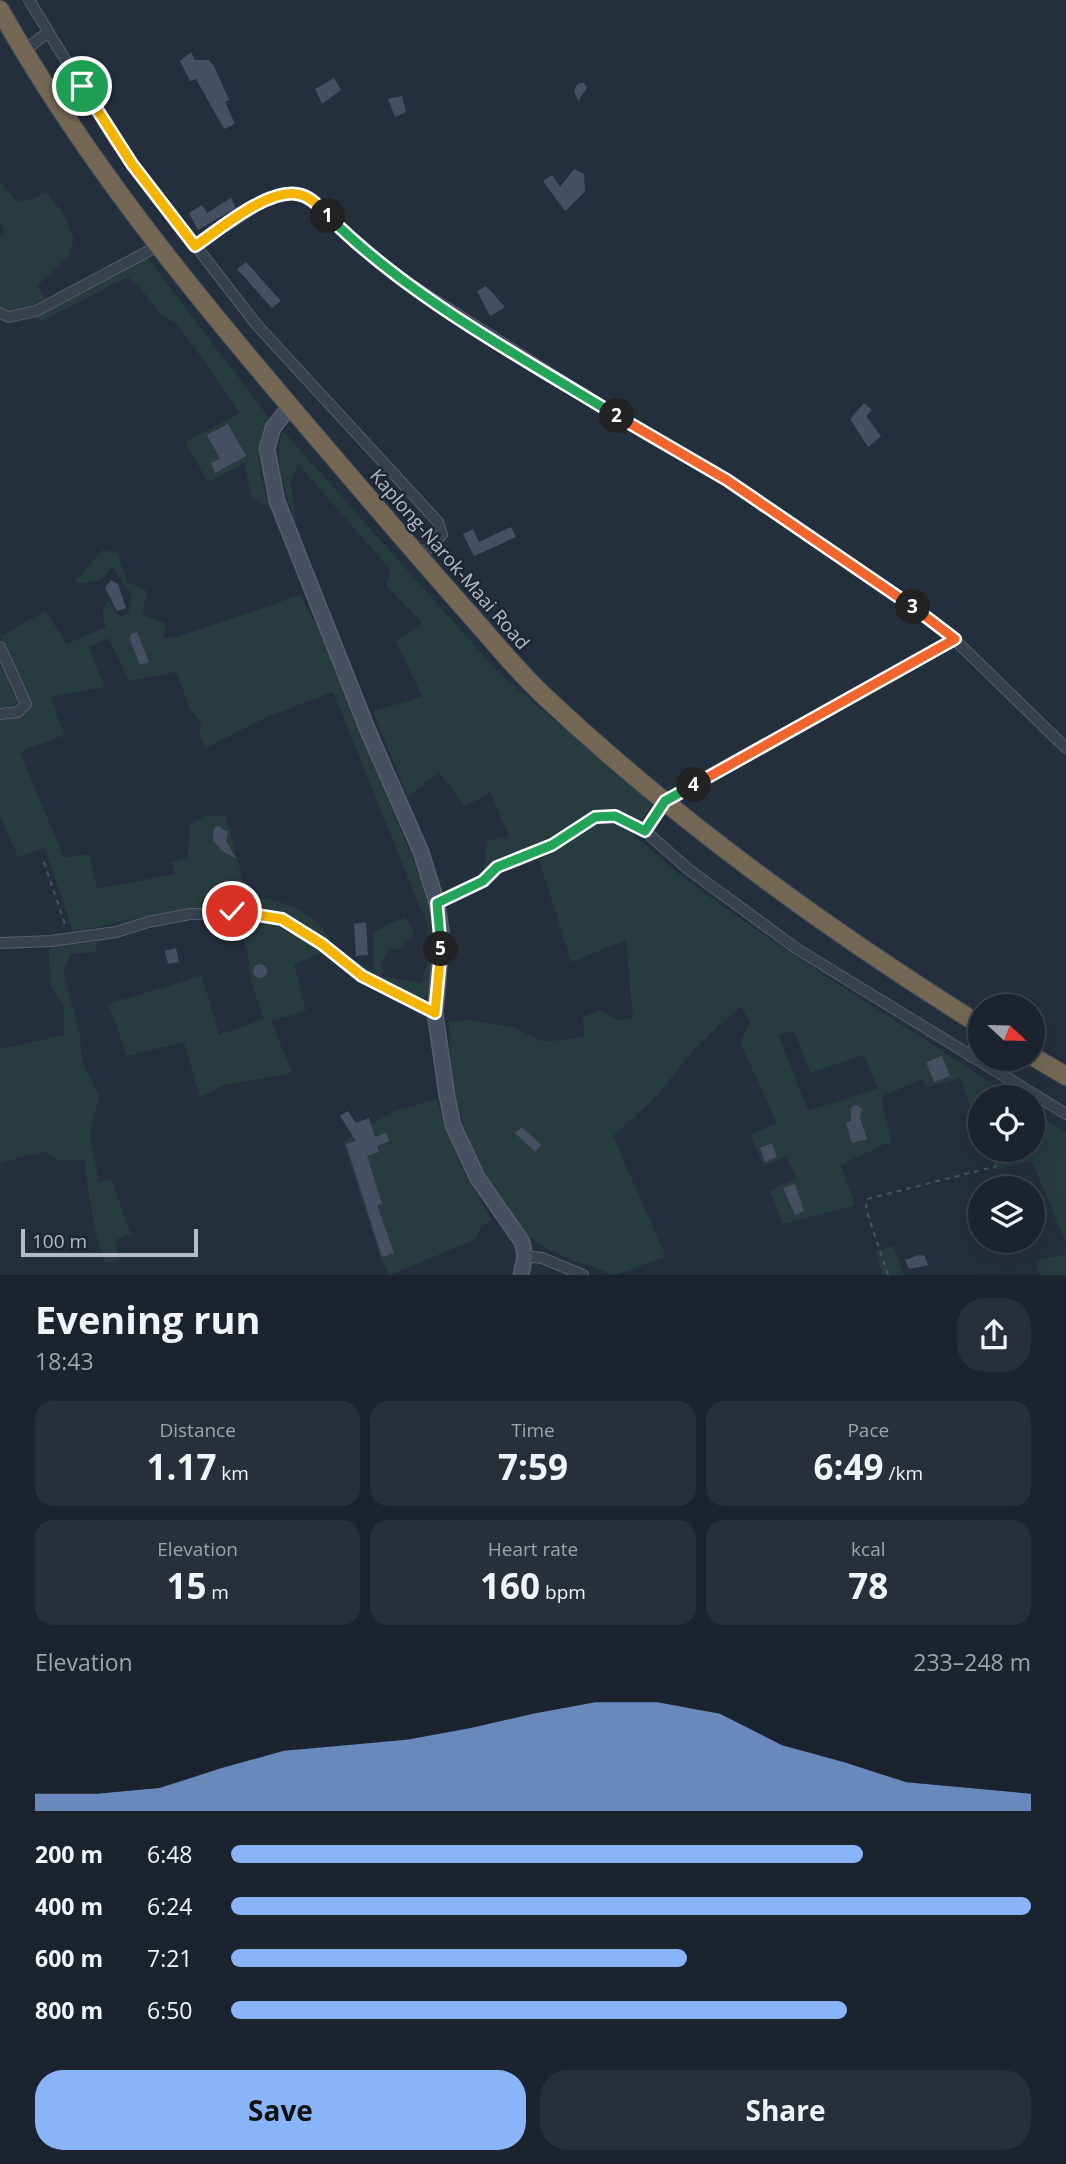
<!DOCTYPE html>
<meta charset="utf-8">
<style>
body{margin:0;font-family:"Open Sans",sans-serif;background:#282f3a;color:#f1f3f6;height:100vh;display:flex;flex-direction:column;font-size:26px;white-space:nowrap}
*{box-sizing:border-box;margin:0}
p{font-size:23px;color:#a0a4aa}
.icon{flex:none;width:38px;height:38px;fill:none;stroke:currentColor;stroke-width:2;stroke-linecap:round;stroke-linejoin:round}
.map{position:relative;height:1275px;overflow:hidden}
.side{display:flex;flex-direction:column;background:#1b232e;flex:1}
.side>*{flex:none}
.needle{width:46px;rotate:112deg}
.controls{position:absolute;left:968px;top:994px;display:grid;gap:14px}
.controls a{display:grid;place-items:center;width:77px;height:77px;border-radius:50%;background:#1b232e;box-shadow:0 7px 28px #0002,0 0 0 2px #39404a;font-size:35px}
.scale{position:absolute;left:21px;bottom:18px;width:177px;box-sizing:border-box;padding-left:7px;border:4px solid #b4bcc9;border-top:0;font-size:19px;line-height:24px;white-space:nowrap;color:#b4bcc9;-webkit-text-stroke:5px #1d2633;paint-order:stroke}
.pin{position:absolute;display:grid;place-items:center;width:60px;height:60px;color:#fff;margin:-30px;border:4px solid #fff;border-radius:50%;box-shadow:0 2px 7px #0007}
.km{position:absolute;width:35px;height:35px;margin:-18px;border-radius:50%;background:#222;color:#fff;font-size:19px;line-height:35px;text-align:center}
.round{display:grid;place-items:center;flex:none;width:74px;height:74px;border-radius:28px;background:#282f3a}
.summary{display:flex;align-items:center;justify-content:space-between;height:119px;padding:0 35px}
h1{font-size:38px;font-weight:700;line-height:52px}
.metrics{display:grid;grid-template-columns:repeat(3,1fr);gap:10px;height:119px;padding:7px 35px}
.metrics div{display:grid;align-content:center;border-radius:18px;background:#282f3a;text-align:center}
.metrics b{font-size:35px;font-weight:700}
.metrics small{font-size:19px;font-weight:400}
.metrics p{font-size:19px}
.chart{height:196px;padding:14px 35px}
.chart p{display:flex;justify-content:space-between}
.chart svg{width:100%;height:126px;margin-top:7px;fill:#8ab4f8;opacity:.7}
.cta{display:flex;gap:14px;margin-top:auto;padding:14px 35px}
.cta a{flex:1;height:80px;border-radius:28px;background:#8ab4f8;color:#111;font-size:28px;font-weight:700;line-height:80px;text-align:center}
.cta a+a{background:#282f3a;color:#f1f3f6}
ul{padding:0 35px;list-style:none;font-size:23px}
li{display:grid;grid-template-columns:112px 84px 1fr;align-items:center;height:52px}
li i{height:18px;border-radius:9px;background:#8ab4f8}
.map>svg:first-child{display:block}
.green{fill:#263c3f;fill-rule:evenodd}
.building{fill:#455162}
.lines{fill:none;stroke-linecap:round;stroke-linejoin:round}
.street-casing{stroke:#565f6c;stroke-width:12}
.secondary-casing{stroke:#565f6c;stroke-width:17}
.highway-casing{stroke:#434c59;stroke-width:20}
.path{stroke:#44595c;stroke-width:2;stroke-dasharray:5 5;stroke-linecap:butt}
.street{stroke:#38414e;stroke-width:10}
.secondary{stroke:#465061;stroke-width:14}
.highway{stroke:#746855;stroke-width:18}
.split-1-casing{stroke:#fff;stroke-width:14}
.split-2-casing{stroke:#fff;stroke-width:14}
.split-3-casing{stroke:#fff;stroke-width:14}
.split-4-casing{stroke:#fff;stroke-width:14}
.split-5-casing{stroke:#fff;stroke-width:14}
.split-6-casing{stroke:#fff;stroke-width:14}
.split-1{stroke:#f5b400;stroke-width:9}
.split-2{stroke:#22a559;stroke-width:9}
.split-3{stroke:#f0652b;stroke-width:9}
.split-4{stroke:#f0652b;stroke-width:9}
.split-5{stroke:#22a559;stroke-width:9}
.split-6{stroke:#f5b400;stroke-width:9}
.labels{text-anchor:middle;stroke-width:5;stroke-linejoin:round;paint-order:stroke}
.street-label{font-size:19px;fill:#b4bcc9;stroke:#1d2633}
</style>
<div class="map">
<svg width="1066" height="1275" viewBox="0 0 1066 1275">
<rect width="100%" height="100%" fill="#242f3e"/>
<path class="green" d="M0,182L17,201L33,199L46,192L63,213L74,239L68,257L37,286L45,299C29,307 16,316 0,306V236L5,233L0,223Z
M147,257L269,418C251,451 260,473 270,508L251,496L245,463L208,482L185,442L240,413L177,323C155,317 147,288 127,277L43,321L32,316Z
M283,431L500,674L653,804L641,821L617,809L591,811L540,843L502,856L483,872L487,841L509,836L490,792L465,807L439,772L408,797L373,712L422,696L396,641L422,623L386,585L391,570L298,464L291,481L296,524C286,492 272,463 283,431Z
M102,550L118,553L127,582L147,591L142,615L166,624L164,638H174L300,595L318,628L432,906C436,938 442,968 426,998C394,992 367,975 342,955L374,970L373,932L404,917L415,933L400,949H389L382,960L383,976L422,983L428,961L427,924L333,692L269,716L206,748L199,735L202,722L192,713L176,672L129,681L108,638L89,647L104,687L51,697L64,735L20,752L64,858L89,854L97,889L175,874L171,863L188,858L189,826L204,816H226L247,896C280,899 318,910 332,944C316,932 301,919 282,913C220,892 134,920 73,932L45,848L18,857L0,815V719L22,717L30,708L29,696L0,637L45,611L67,644L106,627C102,616 100,609 109,600L120,617L129,613L131,595L112,567L99,581L74,583Z
M0,662L19,693V700L13,706L0,708Z
M596,821C630,822 649,851 675,871C783,953 900,1022 1013,1097H980V1130L960,1078L928,1087L922,1079L881,1097L891,1141L841,1165L855,1205L783,1224L770,1191L796,1178L787,1156L763,1166L751,1135L777,1123L740,1042L750,1022L741,1006L695,1048L654,1099L613,1136L666,1257L614,1275C589,1265 557,1257 535,1241C499,1217 463,1133 454,1091C450,1069 451,1044 449,1022L471,1020L513,1027L544,1042L584,1037L583,1017L600,1011L618,1020L633,1018L626,940L571,962L539,860ZM793,1030L811,1073L864,1055L878,1088L808,1111L779,1036Z
M231,916C271,918 291,926 322,952L294,965L306,1011L271,1021L292,1073L225,1085L200,1097L184,1042L127,1056L108,1004L202,976L219,1035L264,1019L251,982L247,949Z
M98,941L95,952L71,954L63,970L80,1037L82,1061L99,1095L90,1136L99,1183L111,1178L131,1234L115,1240L119,1260L105,1263L94,1227L84,1159L59,1161L44,1151L0,1163V1049L64,1035V1005L50,984L49,948Z
M436,1099L459,1162L491,1220L481,1227L476,1239L390,1275L382,1262L343,1142L392,1112Z
M1033,1110L1066,1133V1244L1032,1161L995,1170L988,1150H1032Z
M893,1246L904,1275H883L876,1251Z
M1066,1255V1275H1040L1036,1260Z"/>
<path class="building" d="M191,52L195,60H209L214,66L229,100L225,102L235,124L224,129L196,79L190,81L180,61Z
M334,78L341,90L322,104L315,89Z
M578,83H584L587,88L578,101L574,90Z
M402,96L406,112L395,117L388,99Z
M574,169L584,174L585,192L565,211L543,181L552,175L560,187Z
M231,198L236,208L198,230L189,213L202,205L207,213Z
M246,262L281,301L272,308L237,269Z
M486,286L505,307L490,316L477,291Z
M864,403L872,410L866,416L881,436L868,447L850,419Z
M228,424L246,456L215,473L211,463L220,459L207,435Z
M511,527L516,537L474,556L463,534L473,529L479,542Z
M111,580L118,584L126,608L117,611L105,588Z
M137,632L149,662L140,665L130,640L131,634Z
M218,826L228,832L226,841L236,859L221,850L213,840L214,828Z
M366,922L368,955L356,956L354,924Z
M176,948L179,962L168,964L165,951Z
M253 971a7 7 0 1 1 14 0a7 7 0 1 1-14 0Z
M942,1056L950,1076L934,1082L926,1062Z
M855,1105L862,1108L860,1118L867,1139L852,1143L846,1123L851,1121V1108Z
M348,1111L356,1123L369,1118L375,1137L386,1133L389,1141L377,1146L379,1152L367,1156L382,1204L377,1205L394,1253L382,1257L346,1144L356,1141L340,1116Z
M522,1127L541,1145L535,1152L515,1133Z
M772,1143L777,1157L765,1162L760,1148Z
M795,1184L804,1211L795,1215L783,1188Z
M919,1255L925,1256L928,1265L909,1269L905,1260Z"/>
<g class="lines">
<defs>
<path id="street" d="M29,0L115,141L256,324L438,522L442,535L419,557
M24,51L48,32
M195,246L270,197L298,194L309,198L354,242L394,274L647,435L727,480L916,609L955,640L1066,748
M0,313L9,317L36,311L156,247
M0,647L26,704L18,712L0,714
M645,831L665,801L955,640
M437,903L483,881L497,867L552,844L595,817L616,816L645,831L688,869L797,949L1066,1114
M0,943L51,941L116,932L148,922L190,914L257,913L282,919L322,944L362,976L435,1013
M970,1056L980,1036
M525,1256L542,1258L583,1275"/>
<path id="secondary" d="M290,406L273,428L267,449L277,501L369,733L421,852L437,903L442,936L435,1013L447,1096L453,1125L477,1177L522,1242L525,1256L521,1275"/>
<path id="highway" d="M0,10C84,159 190,289 301,419C355,482 409,546 464,608C489,636 514,667 541,693C674,819 825,928 980,1025
M1032,1056L1066,1076"/>
</defs>
<use href="#street" class="street-casing"/>
<use href="#secondary" class="secondary-casing"/>
<use href="#highway" class="highway-casing"/>
<path class="path" d="M44,862L66,927
M888,1275L866,1209L867,1199L997,1166"/>
<use href="#street" class="street"/>
<use href="#secondary" class="secondary"/>
<use href="#highway" class="highway"/>
</g>
<g class="lines">
<defs>
<path id="split-1" d="M82,86L132,164L195,246C220,229 267,189 297,194C311,196 319,207 328,216"/>
<path id="split-2" d="M328,216C407,296 521,357 617,416"/>
<path id="split-3" d="M617,416L727,480L913,607"/>
<path id="split-4" d="M694,785L955,639L913,607"/>
<path id="split-5" d="M441,949L437,903L483,881L497,867L552,845L595,817L615,816L645,831L665,801L694,785"/>
<path id="split-6" d="M232,911L282,919L322,944L362,976L435,1013L441,949"/>
</defs>
<use href="#split-1" class="split-1-casing"/>
<use href="#split-2" class="split-2-casing"/>
<use href="#split-3" class="split-3-casing"/>
<use href="#split-4" class="split-4-casing"/>
<use href="#split-5" class="split-5-casing"/>
<use href="#split-6" class="split-6-casing"/>
<use href="#split-1" class="split-1"/>
<use href="#split-2" class="split-2"/>
<use href="#split-3" class="split-3"/>
<use href="#split-4" class="split-4"/>
<use href="#split-5" class="split-5"/>
<use href="#split-6" class="split-6"/>
</g>
<g class="labels">
<g class="street-label">
<text transform="translate(450 559) rotate(49)" y="7">Kaplong-Narok-Maai Road</text>
</g>
</g>
</svg>
<div class="controls">
<a><svg class="needle" viewBox="-14 -14 28 28"><path d="M0-13l5 13h-10z" fill="#e53935"/><path d="M0 13l5-13h-10z" fill="#a0a4aa"/></svg></a>
<a><svg class="icon" aria-label="locate" viewBox="0 0 24 24"><circle cx="12" cy="12" r="6"/><path d="M12 2v4M12 18v4M2 12h4M18 12h4"/></svg></a>
<a><svg class="icon" aria-label="layers" viewBox="0 0 24 24"><path d="M12 4l9 5-9 5-9-5zM3 14l9 5 9-5"/></svg></a>
</div>
<div class="scale">100 m</div>
<div class="pin" style="left:82px;top:86px;background:#1e9e55"><svg class="icon" aria-label="arrive" viewBox="0 0 24 24"><path d="M6 21V4h12l-3 4 3 4H6"/></svg></div>
<div class="pin" style="left:232px;top:911px;background:#d93025"><svg class="icon" aria-label="check" viewBox="0 0 24 24"><path d="M5 12l5 5 9-10"/></svg></div>
<b class="km" style="left:328px;top:216px">1</b>
<b class="km" style="left:617px;top:416px">2</b>
<b class="km" style="left:913px;top:607px">3</b>
<b class="km" style="left:694px;top:785px">4</b>
<b class="km" style="left:441px;top:949px">5</b>
</div>
<section class="side">
<div class="summary"><div><h1>Evening run</h1><p>18:43</p></div><a class="round"><svg class="icon" aria-label="share" viewBox="0 0 24 24"><path d="M12 15V3M7 8l5-5 5 5M5 13v7h14v-7"/></svg></a></div>
<div class="metrics">
<div><p>Distance</p><b>1.17<small> km</small></b></div>
<div><p>Time</p><b>7:59</b></div>
<div><p>Pace</p><b>6:49<small> /km</small></b></div>
</div>
<div class="metrics">
<div><p>Elevation</p><b>15<small> m</small></b></div>
<div><p>Heart rate</p><b>160<small> bpm</small></b></div>
<div><p>kcal</p><b>78</b></div>
</div>
<div class="chart"><p><span>Elevation</span>233–248 m</p>
<svg viewBox="0 0 160 44" preserveAspectRatio="none"><path d="M0 44V38L10 38L20 36L30 29L40 23L50 21L60 19L70 15L80 10L90 6L100 6L110 10L120 21L130 27L140 34L150 36L160 38V44z"/></svg>
</div>
<ul>
<li><b>200 m</b>6:48<i style="width:79%"></i></li>
<li><b>400 m</b>6:24<i style="width:100%"></i></li>
<li><b>600 m</b>7:21<i style="width:57%"></i></li>
<li><b>800 m</b>6:50<i style="width:77%"></i></li>
</ul>
<div class="cta"><a>Save</a><a>Share</a></div>
</section>
